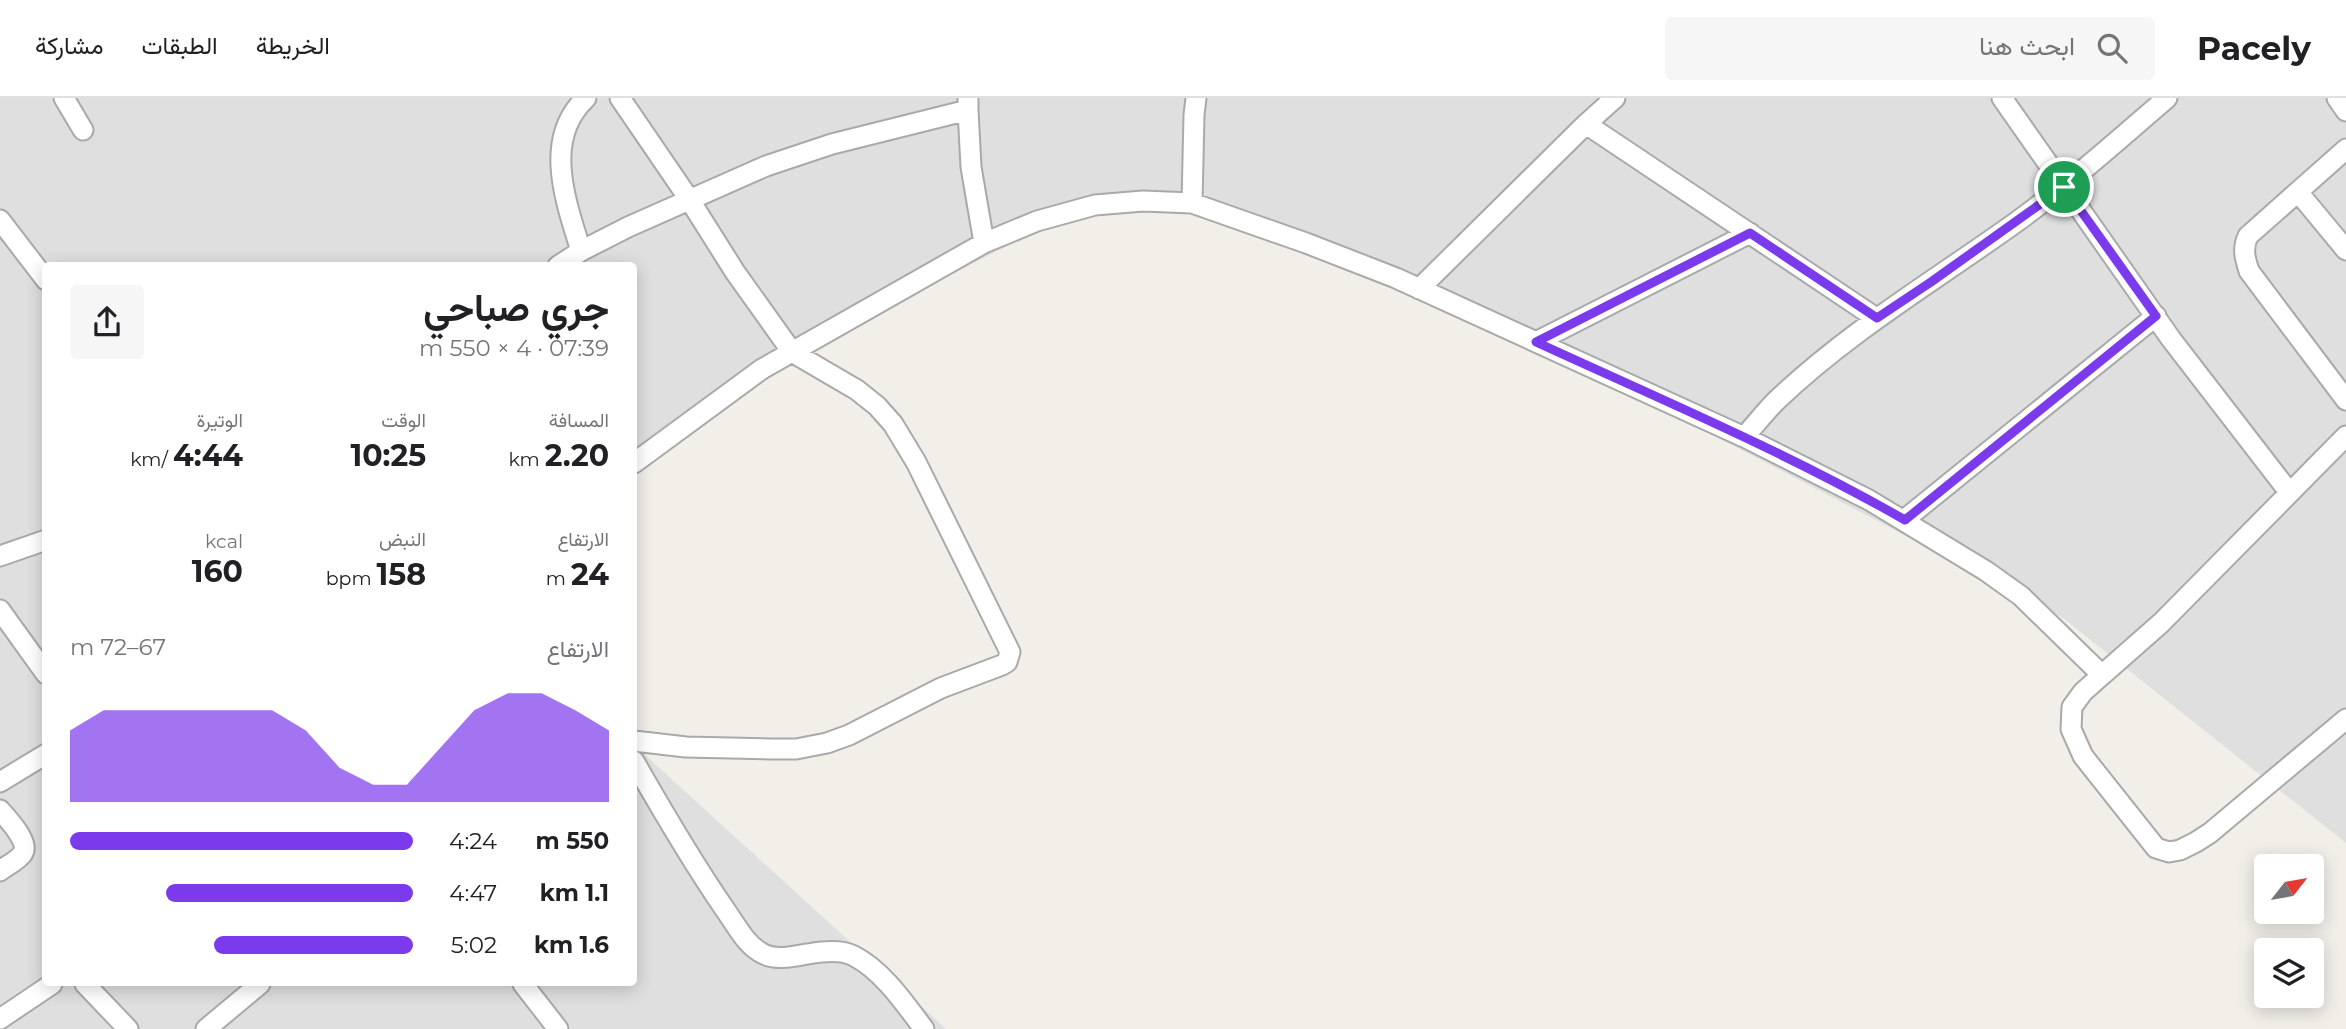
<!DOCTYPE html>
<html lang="ar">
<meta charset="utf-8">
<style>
body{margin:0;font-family:Montserrat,Vazirmatn,sans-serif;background:#f6f6f6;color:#202124;direction:rtl;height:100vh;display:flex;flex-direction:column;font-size:26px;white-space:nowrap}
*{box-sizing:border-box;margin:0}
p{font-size:23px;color:#757577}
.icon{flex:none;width:38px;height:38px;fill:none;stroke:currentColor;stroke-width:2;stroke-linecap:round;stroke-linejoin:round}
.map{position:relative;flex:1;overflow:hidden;direction:ltr}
.details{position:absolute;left:42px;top:164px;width:595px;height:724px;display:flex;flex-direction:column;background:#fff;border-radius:7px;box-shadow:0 4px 18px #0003;direction:rtl}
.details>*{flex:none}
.needle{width:46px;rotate:59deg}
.fabs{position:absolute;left:2254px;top:756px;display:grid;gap:14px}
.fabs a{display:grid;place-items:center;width:70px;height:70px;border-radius:7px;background:#fff;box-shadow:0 4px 18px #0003;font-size:35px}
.pin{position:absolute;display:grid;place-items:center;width:60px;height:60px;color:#fff;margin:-30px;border:4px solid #fff;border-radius:50%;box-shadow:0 2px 7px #0007}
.round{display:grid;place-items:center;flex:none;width:74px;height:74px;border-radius:7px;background:#f6f6f6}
.head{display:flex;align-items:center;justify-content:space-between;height:119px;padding:0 28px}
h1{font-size:38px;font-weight:700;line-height:52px}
.stats{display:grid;grid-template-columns:repeat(3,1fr);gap:10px;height:119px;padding:7px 28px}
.stats div{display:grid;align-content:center}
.stats b{font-size:30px;font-weight:700}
.stats small{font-size:19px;font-weight:400}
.stats p{font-size:19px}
.chart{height:196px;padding:14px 28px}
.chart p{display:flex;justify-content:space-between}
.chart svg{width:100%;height:126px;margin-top:7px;fill:#7c3aed;opacity:.7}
ul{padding:0 28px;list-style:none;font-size:23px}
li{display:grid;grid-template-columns:112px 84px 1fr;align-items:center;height:52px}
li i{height:18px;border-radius:9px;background:#7c3aed}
header{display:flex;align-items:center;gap:42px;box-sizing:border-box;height:98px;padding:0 35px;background:#fff;border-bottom:2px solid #e0e0e0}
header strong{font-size:33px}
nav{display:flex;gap:38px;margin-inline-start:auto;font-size:24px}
.search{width:490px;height:63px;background:#f6f6f6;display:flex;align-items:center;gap:18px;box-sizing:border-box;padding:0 24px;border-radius:7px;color:#757577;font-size:26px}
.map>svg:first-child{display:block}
.residential{fill:#e0dfdf}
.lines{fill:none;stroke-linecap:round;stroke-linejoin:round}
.minor-casing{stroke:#a9a9a9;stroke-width:23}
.minor{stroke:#fff;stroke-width:19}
.route-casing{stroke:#fff;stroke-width:14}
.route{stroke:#7c3aed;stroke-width:9}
</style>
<header>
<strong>Pacely</strong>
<div class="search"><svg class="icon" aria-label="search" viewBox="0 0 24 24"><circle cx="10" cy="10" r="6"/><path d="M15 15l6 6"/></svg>ابحث هنا</div>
<nav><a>الخريطة</a><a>الطبقات</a><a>مشاركة</a></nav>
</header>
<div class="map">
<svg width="2346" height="931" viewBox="0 0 2346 931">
<rect width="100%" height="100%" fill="#f2efe9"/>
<path class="residential" d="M0,0H2339L2346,26V745L2063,520L1409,178L1115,94L812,246L634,366V168H46V886H634V647L946,931H0Z"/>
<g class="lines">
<defs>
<path id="minor" d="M64,0L83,32
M620,0L689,101L735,174L792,254L857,292L877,308L893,326L916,364L1010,554L1007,564L1002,567L941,590L849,637L827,645L796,651H771L686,649L634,643
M2002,0L2171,241L2289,394
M2337,0L2346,13
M968,12L971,69L984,145
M1586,26L1615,0
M2346,51L2248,138C2242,151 2245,160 2249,173L2346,302
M2298,94L2346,152
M1192,105L1194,17L1196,0
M0,122L46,182
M581,153C566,104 542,41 586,0
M558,168L581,153L628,129L766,68L832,46L968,12V0
M1419,191L1586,26L1876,220
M1536,244L1750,135
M1744,339C1755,327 1765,314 1776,303C1848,234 1934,183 2015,125C2068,87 2117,43 2167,0
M634,365L762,271L984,145L1037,123L1095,107L1143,103L1192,105L1306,145L1396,180L1744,339L1869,402L1986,473L2021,498L2102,577L2161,525L2346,338
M1904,422L2156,218
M0,458L46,442
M0,512L46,576
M2102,577L2083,594L2072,609L2071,631L2083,658L2156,750L2169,754L2180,752L2196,744L2210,735L2346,621
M634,663C663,714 693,765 726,813C736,827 745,845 760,854C773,863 792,859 807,856C821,854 840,851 854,858C883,873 905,906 924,931
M0,684L46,656
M0,712C7,720 30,744 23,755C19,762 6,768 0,773
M85,886L128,931
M523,886L558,931
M0,921L52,886
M206,931L260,886"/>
</defs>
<use href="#minor" class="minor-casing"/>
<use href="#minor" class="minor"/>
</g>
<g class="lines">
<defs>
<path id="route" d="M2064,89L2156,218L1905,422C1786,354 1660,301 1536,244L1750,135L1877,220L1931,184Z"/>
</defs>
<use href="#route" class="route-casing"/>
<use href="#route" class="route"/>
</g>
</svg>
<div class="fabs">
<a><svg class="needle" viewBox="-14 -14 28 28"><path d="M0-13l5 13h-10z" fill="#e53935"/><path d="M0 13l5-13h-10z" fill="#757577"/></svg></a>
<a><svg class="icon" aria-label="layers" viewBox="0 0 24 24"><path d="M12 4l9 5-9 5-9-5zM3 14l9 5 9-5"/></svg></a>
</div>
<div class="pin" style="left:2064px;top:89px;background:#1e9e55"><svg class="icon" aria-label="arrive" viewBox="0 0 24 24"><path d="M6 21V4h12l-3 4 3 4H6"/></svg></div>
<section class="details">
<div class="head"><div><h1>جري صباحي</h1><p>07:39 · 4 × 550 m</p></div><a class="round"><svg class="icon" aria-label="share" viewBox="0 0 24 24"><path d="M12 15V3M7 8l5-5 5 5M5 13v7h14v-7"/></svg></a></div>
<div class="stats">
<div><p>المسافة</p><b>2.20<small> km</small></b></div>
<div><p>الوقت</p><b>10:25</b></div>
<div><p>الوتيرة</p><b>4:44<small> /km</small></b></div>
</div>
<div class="stats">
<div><p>الارتفاع</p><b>24<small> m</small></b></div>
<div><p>النبض</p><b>158<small> bpm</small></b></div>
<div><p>kcal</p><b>160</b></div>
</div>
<div class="chart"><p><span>الارتفاع</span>67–72 m</p>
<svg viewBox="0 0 160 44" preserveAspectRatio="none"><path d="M0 44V19L10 12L20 12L30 12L40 12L50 12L60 12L70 19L80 32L90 38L100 38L110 25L120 12L130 6L140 6L150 12L160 19V44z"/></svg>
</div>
<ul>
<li><b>550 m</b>4:24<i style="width:100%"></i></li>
<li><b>1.1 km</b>4:47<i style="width:72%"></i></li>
<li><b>1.6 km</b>5:02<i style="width:58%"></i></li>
</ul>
</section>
</div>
